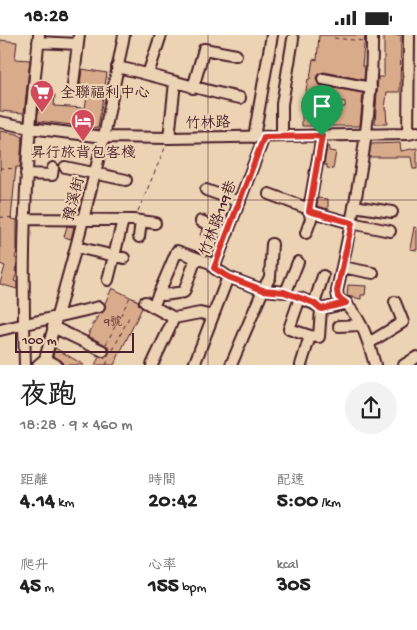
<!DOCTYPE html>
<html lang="zh-TW">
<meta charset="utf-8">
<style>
body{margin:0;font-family:"Gochi Hand","LXGW WenKai TC",sans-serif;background:#f2f2f2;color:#222;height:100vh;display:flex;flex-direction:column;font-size:19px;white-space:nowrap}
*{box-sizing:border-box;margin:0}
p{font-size:16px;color:#767676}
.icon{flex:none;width:28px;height:28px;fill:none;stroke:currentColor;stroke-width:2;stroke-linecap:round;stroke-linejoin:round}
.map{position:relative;height:330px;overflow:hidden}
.side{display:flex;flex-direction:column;background:#fff;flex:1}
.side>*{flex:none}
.scale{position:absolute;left:15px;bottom:12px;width:119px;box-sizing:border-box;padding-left:5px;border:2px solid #4a1f2b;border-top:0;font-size:14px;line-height:18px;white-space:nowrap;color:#4a1f2b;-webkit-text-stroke:4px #ebd3b3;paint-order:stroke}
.pin{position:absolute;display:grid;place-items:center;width:42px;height:42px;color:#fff;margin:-51px -21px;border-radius:50% 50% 50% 0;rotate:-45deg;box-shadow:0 0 5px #0007}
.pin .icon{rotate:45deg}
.round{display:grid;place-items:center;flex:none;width:52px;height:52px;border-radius:26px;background:#f2f2f2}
.headline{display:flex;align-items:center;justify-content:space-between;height:85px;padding:0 20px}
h1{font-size:28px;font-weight:700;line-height:38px}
.figures{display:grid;grid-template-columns:repeat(3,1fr);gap:8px;height:85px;padding:5px 20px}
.figures div{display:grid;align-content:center}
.figures b{font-size:21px;font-weight:700}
.figures small{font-size:14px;font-weight:400}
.figures p{font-size:14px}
.status{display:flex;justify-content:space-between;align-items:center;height:35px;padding:0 25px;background:#fff;direction:ltr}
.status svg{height:14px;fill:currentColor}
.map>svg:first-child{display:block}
.building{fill:#d8ab8a;stroke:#4a1f2b}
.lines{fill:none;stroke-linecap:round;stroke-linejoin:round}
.minor-casing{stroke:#4a1f2b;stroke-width:14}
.path{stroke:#4a1f2b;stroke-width:1;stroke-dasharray:4 4;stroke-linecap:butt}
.minor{stroke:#ebd3b3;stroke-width:10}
.route-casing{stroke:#fff;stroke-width:10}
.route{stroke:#d93025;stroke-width:6}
.grid{fill:none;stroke:#4a1f2b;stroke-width:1;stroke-opacity:0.55}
.labels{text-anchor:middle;stroke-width:4.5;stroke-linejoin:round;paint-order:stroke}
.number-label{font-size:12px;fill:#6e4243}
.poi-label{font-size:15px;fill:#4a1f2b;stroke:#ebd3b3;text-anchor:start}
.street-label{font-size:15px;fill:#4a1f2b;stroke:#ebd3b3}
</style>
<div class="status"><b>18:28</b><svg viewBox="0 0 49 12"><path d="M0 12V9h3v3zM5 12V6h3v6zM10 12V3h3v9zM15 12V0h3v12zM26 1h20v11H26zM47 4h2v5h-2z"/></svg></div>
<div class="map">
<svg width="417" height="330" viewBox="0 0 417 330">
<rect width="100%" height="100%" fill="#ebd3b3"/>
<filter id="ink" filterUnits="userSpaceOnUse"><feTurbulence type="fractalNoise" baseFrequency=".02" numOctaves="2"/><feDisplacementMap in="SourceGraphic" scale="10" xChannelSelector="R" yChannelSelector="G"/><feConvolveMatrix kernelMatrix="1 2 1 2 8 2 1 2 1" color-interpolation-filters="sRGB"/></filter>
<g filter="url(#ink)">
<path class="building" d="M319,0H365L362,31H365L364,45L324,37L318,39L316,43L318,49L322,51L363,58L360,91H302V72H345V67L305,61L308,44H310L313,24L317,25Z
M384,0H401L400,57H387L385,74H386L387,89H375L378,42H384Z
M0,5L17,7L15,24L30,25L24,78L0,76Z
M82,34L107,38L98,93L37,86L40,58L55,60L54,71L85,73L89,50L80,49Z
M0,96L17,99L21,101L22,104L20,132H16L11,184L17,185V216L15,223L17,224V228L15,236L17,238L14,246L17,247V254L0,249L5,231L0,229Z
M400,108L401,116L417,113V134H413L411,122H369L371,109Z
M329,111V116L336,117L333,134L327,133V130H324L327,112Z
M318,163L328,164V174L317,171Z
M67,191L74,192L71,204L64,202Z
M414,192L417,193V215L410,214Z
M202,194L219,201L217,206L200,200Z
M348,250L366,251L365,260H361V264L347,261Z
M112,253L138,266L139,270L142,273L114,330H95L99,322H106L110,315L106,310L88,301L99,279L105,274V268Z
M55,313L84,330H63L62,326L53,321Z"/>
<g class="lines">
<defs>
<path id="minor" d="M372,0C373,86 355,172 337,256L338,263C361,278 368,305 375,330
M38,7L78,9
M117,32C159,41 199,55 240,63
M148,39L161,0
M323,44L371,53
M193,53L204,14L236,20
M72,58L79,0
M0,87L30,93L104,102L169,103L408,99L417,97
M408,99L409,0
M282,101V69L293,4
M254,102L272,0
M169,103L175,47
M65,132L126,145
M26,139L52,140L53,133
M206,155L240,167
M269,159L309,174
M354,171L392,177
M309,176L351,188L390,196
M24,184L133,185L155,188
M201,186L228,198
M306,198L311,184L309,174L322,101
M139,202L141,186
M272,209L270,242L263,255L286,257L298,227
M76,212L124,223
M342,232L373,238
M108,245L123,185
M164,260L184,257L196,223
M145,267L174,283
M314,269L323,241
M153,272L177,216L216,230
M321,274L319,302L310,301L289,294L300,263L314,269L321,274L347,268
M339,291L361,290
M53,292L103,316
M0,295L99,272
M369,308L403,287L395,267
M45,324L56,330
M25,330C23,266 23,201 27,136C29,91 35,45 39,0
M38,330L45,324L76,212L104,102L124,0
M152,330L174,283L200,278L213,281
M194,330L228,242
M231,330L263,255L228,242L214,233L264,102
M301,330L310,301
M404,330L417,322"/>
</defs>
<use href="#minor" class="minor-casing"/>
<path class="path" d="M334,3L363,6
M0,133L17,134
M138,176L165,113
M0,182L16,183
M88,298L96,282
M106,309L130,262L137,265
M113,315L129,282
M106,330L109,323"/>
<use href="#minor" class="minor"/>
</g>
</g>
<g class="lines" filter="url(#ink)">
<defs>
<path id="route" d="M322,101L309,176L352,188L337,256L338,262L346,268L321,274L314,268L284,257L263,255L228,242L214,233L264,102Z"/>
</defs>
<use href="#route" class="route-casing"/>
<use href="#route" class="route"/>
</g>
<path class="grid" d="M208,0V330M0,165H417"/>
<defs>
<symbol id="supermarket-pin" viewBox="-11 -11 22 30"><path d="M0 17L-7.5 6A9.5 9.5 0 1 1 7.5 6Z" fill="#d1495b" stroke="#ebd3b3"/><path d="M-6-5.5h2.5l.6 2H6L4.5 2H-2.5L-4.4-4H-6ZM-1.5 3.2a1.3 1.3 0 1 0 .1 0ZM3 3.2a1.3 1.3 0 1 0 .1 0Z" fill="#fff"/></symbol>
<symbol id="hotel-pin" viewBox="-11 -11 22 30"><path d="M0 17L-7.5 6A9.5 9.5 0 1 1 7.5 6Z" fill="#d1495b" stroke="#ebd3b3"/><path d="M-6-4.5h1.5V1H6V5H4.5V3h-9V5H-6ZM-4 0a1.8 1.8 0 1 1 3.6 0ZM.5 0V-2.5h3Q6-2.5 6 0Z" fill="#fff"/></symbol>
</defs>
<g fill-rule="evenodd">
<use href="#supermarket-pin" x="28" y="43" width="28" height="38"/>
<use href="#hotel-pin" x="69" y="72" width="28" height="38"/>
</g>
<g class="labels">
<g class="number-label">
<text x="113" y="290">9號</text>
</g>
<g class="poi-label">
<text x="60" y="62">全聯福利中心</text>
<text x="83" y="122" text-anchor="middle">昇行旅背包客棧</text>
</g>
<g class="street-label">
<text transform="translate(208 87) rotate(-1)" y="5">竹林路</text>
<text transform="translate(73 164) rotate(-76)" y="5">豫溪街</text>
<text transform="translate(217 183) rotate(-69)" y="5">竹林路119巷</text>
</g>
</g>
</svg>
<div class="scale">100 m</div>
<div class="pin" style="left:322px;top:101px;background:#1e9e55"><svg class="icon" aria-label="arrive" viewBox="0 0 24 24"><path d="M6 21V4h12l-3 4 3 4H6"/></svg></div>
</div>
<section class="side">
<div class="headline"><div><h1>夜跑</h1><p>18:28 · 9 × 460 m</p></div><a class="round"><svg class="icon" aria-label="share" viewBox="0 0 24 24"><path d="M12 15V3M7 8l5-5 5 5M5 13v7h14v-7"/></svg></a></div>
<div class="figures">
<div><p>距離</p><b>4.14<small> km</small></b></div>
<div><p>時間</p><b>20:42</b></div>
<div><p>配速</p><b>5:00<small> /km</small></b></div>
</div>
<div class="figures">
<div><p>爬升</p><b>45<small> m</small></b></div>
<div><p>心率</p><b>155<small> bpm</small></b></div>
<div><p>kcal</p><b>305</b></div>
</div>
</section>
